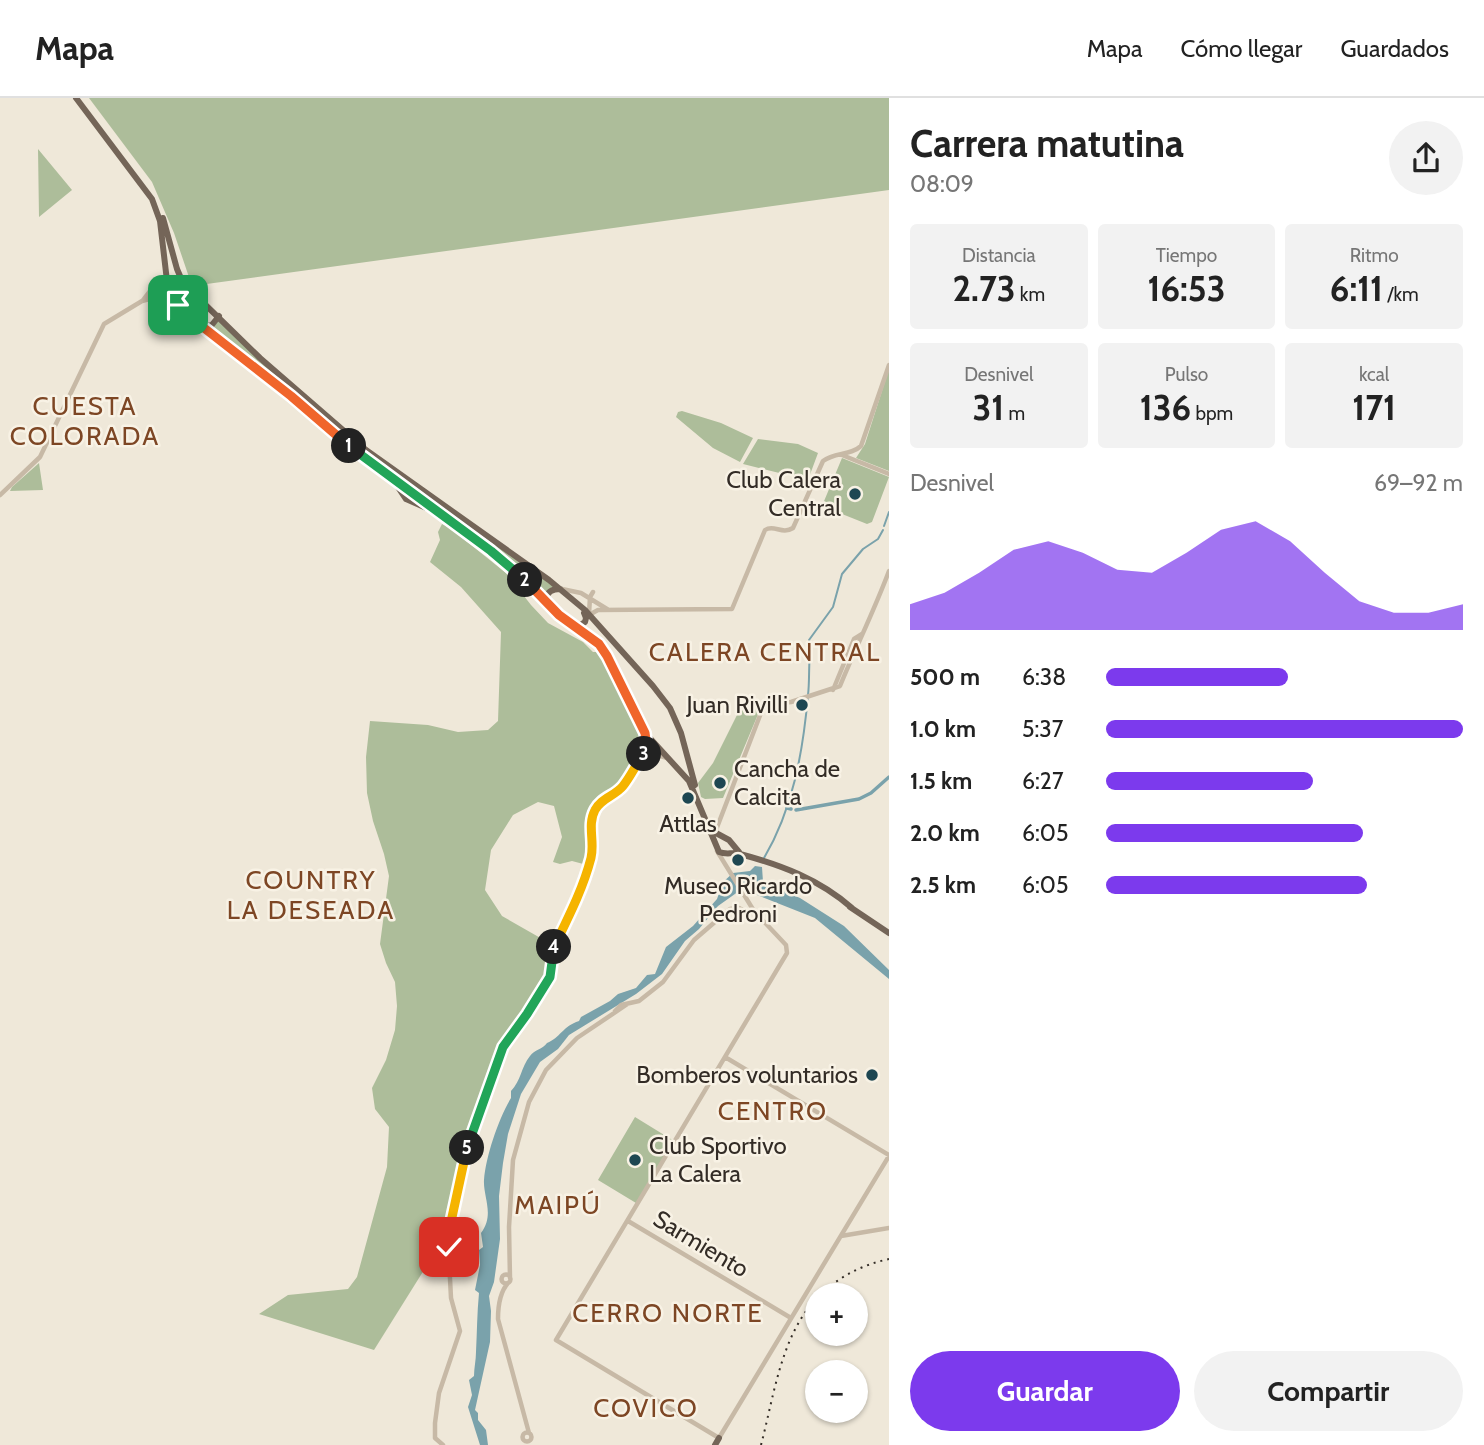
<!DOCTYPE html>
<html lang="es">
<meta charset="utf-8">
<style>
body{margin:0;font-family:Cabin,sans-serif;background:#f2f2f2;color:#222;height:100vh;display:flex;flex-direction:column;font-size:26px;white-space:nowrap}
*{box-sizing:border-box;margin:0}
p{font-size:23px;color:#767676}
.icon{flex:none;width:38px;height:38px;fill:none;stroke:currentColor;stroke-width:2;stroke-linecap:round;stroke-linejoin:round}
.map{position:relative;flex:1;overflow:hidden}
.sheet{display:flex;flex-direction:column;background:#fff;width:595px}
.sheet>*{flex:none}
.fabs{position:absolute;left:805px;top:1185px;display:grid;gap:14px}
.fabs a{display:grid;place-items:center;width:63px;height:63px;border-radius:50%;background:#fff;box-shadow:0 2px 5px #0004;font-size:35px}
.pin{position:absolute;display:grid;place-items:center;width:60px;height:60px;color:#fff;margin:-30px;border-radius:14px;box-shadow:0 4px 10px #0006}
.km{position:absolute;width:35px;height:35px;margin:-18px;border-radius:50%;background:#222;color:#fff;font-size:19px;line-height:35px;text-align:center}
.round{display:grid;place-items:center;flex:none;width:74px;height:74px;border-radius:37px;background:#f2f2f2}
.overview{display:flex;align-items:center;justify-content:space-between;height:119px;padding:0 21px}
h1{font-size:38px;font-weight:800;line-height:52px}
.metrics{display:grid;grid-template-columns:repeat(3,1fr);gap:10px;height:119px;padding:7px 21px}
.metrics div{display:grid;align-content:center;border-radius:7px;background:#f2f2f2;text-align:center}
.metrics b{font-size:35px;font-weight:800}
.metrics small{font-size:19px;font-weight:400}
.metrics p{font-size:19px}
.chart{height:196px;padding:14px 21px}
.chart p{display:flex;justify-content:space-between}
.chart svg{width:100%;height:126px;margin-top:7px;fill:#7c3aed;opacity:.7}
.cta{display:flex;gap:14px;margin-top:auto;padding:14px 21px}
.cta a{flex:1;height:80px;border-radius:42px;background:#7c3aed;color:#fff;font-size:28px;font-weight:800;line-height:80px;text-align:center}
.cta a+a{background:#f2f2f2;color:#222}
ul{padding:0 21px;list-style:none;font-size:23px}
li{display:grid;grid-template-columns:112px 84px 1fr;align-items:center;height:52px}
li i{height:18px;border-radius:9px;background:#7c3aed}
header{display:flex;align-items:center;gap:42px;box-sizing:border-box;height:98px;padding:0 35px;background:#fff;border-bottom:2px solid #e0e0e0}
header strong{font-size:33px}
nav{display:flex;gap:38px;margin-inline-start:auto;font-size:24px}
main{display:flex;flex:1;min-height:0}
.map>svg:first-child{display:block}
.green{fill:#adbd9a}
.water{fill:#7aa2ab}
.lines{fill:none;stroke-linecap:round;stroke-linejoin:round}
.stream{stroke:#7aa2ab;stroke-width:2}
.canal{stroke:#7aa2ab;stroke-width:3.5}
.tertiary{stroke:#c7b9a6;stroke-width:4.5}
.primary{stroke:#746558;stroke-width:6}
.rail{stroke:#332c26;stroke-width:2;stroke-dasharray:2 5;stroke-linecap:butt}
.split-1-casing{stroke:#fff;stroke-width:14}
.split-2-casing{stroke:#fff;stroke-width:14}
.split-3-casing{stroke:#fff;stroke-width:14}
.split-4-casing{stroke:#fff;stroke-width:14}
.split-5-casing{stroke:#fff;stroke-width:14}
.split-6-casing{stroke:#fff;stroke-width:14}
.split-1{stroke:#f0652b;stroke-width:9}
.split-2{stroke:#22a559;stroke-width:9}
.split-3{stroke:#f0652b;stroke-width:9}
.split-4{stroke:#f5b400;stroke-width:9}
.split-5{stroke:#22a559;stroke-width:9}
.split-6{stroke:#f5b400;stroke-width:9}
.poi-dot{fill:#1e4752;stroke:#f8f2e5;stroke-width:2.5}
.labels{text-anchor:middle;stroke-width:5;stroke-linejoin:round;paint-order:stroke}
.poi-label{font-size:24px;fill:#332c26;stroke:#f8f2e5;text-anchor:end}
.street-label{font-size:24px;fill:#332c26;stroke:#f8f2e5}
.neighbourhood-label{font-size:26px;letter-spacing:2px;fill:#7d4624;stroke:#f8f2e5}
</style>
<header>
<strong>Mapa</strong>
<nav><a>Mapa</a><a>Cómo llegar</a><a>Guardados</a></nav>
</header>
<main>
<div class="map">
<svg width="889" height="1347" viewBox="0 0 889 1347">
<rect width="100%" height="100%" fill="#efe8d9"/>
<path class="green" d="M89,0H889V92L192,188L174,135L152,84Z
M38,51L72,92L39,119Z
M220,221L330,324L554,488L545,500L523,478L400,385L206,230Z
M889,271V373L856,360L865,346Z
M682,313L721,325L753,340L740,364L713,350L676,319L678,314Z
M758,341L798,346L818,355L808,382L743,366Z
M842,360L889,379L872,424L867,426L822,408Z
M39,365L43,392L10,393L12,389Z
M442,426L450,430L506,475L531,507L548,525L583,544L593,554H601L644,635C645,652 632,676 620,688C611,696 601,699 595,709C584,725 593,746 587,767L572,763L560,766L553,764L562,739L554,708L538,704L513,717L491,752L485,792L502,818L551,846L548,873L524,914L507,934L487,977L465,1044L453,1107L444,1140L374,1252L259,1216L288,1197L348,1191L357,1179L387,1069L389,1029L375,1011L372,990L386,962L395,932L397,908L395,884L386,865L380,846L389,778L384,756L373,723L367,695L366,659L370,623L428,627L458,634L488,632L498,623L501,534L461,489L430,464L440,442L438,434Z
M743,605L758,608L759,614L723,700L705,701L701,699L698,685L713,665Z
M635,1019L674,1043L636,1105L598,1082Z"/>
<path class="water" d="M755,768L762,769L763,784L800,800L844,828L889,872V881L815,820L742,791L718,808L699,831L685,843L662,876L636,896L569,937L558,951L540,964L521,996L508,1036L503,1065L499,1098L500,1141L494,1184L489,1198L491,1213L490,1244L475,1312L478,1315V1322L486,1332L488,1347H480L468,1309L472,1297L469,1282L474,1278C474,1270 476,1262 476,1254C477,1235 477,1215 479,1195L475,1192L480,1167L479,1152L483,1149L481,1135C495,1117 483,1099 484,1082C486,1058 498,1022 511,1000V993C521,983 521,969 530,958C534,952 543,951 547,945C560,940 563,928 579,923L581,919L610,903L618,896L636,890L647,877L655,876L666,849L693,828L717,801L723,784L733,775L750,773Z"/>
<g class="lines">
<path class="stream" d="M884,428L889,414
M764,760C793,711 803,654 808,597C810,581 808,564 811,548L809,542L833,509L842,476L863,451L878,441L883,432"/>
<path class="canal" d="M787,710L791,711
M796,712L859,701L871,695L889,679"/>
<path class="tertiary" d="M143,202L153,189
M842,357L889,376
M0,397L40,359L104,226L142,203L161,198
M562,491L581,495L607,511
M589,516L590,499L593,494
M589,517L598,512L732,511L765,432C774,426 782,437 793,430L823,363C835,354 850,358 861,348L889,267
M833,592L854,541L862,536
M642,660L654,656L667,660
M716,732L764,607L791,604L840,588C856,549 874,513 889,473
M717,753L754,813L786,847L787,855L556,1242L719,1340L889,1058
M615,913L621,907L639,903L663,884L694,842L730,811L739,810L748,815L754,813
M725,959L889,1057
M628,1123L791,1220
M841,1138L889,1130
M501.5 1181a4.5 4.5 0 1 1 9 0a4.5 4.5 0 1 1-9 0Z
M510,1180L509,1129L513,1062L529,1004L546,972L577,940L626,907
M508,1185C500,1194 498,1209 498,1221L529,1335
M522.5 1339a4.5 4.5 0 1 1 9 0a4.5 4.5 0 1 1-9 0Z
M443,1347L435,1340V1325L439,1295L460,1233L451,1200L448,1142L469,1044L503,949L527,916L550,877L554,848L584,784L592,758L593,715L601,704L622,688L644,656L647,649L646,635"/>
<path class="primary" d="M76,0L152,101L160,123L167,183L175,203L186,216L291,298L383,375L502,461L555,514L595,543L607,558L647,637L689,683L719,754C726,757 732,754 740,756C781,767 819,781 852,810
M163,120L177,171L183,185L260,260L366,352L549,482L585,512L653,588L670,610L681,635L695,687
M161,198L178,191L189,194
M202,226L211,228L219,218
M398,389L406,401L431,412
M550,506L546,501C547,493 553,491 560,491
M573,525L579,528L585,524L586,520L584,515
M710,726L716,735L729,742L739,754
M850,809L889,835
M715,1347L719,1340"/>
<path class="rail" d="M820,1197C840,1178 862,1167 889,1161
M761,1347C774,1298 781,1237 817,1200"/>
</g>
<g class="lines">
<defs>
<path id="split-1" d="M178,207L190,219L291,298L349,348"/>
<path id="split-2" d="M349,348L491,453L525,482"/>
<path id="split-3" d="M525,482L559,517L599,546L607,558L645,635L647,649L644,656"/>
<path id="split-4" d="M554,849C568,820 583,791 591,760C595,744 587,727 595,712C601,700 615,698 623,688C631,678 636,666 644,656"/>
<path id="split-5" d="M467,1050L503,949L527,916L550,879L554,849"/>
<path id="split-6" d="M449,1149V1133L467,1050"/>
</defs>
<use href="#split-1" class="split-1-casing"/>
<use href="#split-2" class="split-2-casing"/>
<use href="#split-3" class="split-3-casing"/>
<use href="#split-4" class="split-4-casing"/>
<use href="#split-5" class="split-5-casing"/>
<use href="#split-6" class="split-6-casing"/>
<use href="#split-1" class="split-1"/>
<use href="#split-2" class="split-2"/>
<use href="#split-3" class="split-3"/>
<use href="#split-4" class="split-4"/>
<use href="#split-5" class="split-5"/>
<use href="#split-6" class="split-6"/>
</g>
<g class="poi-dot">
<circle cx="855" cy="396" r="7"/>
<circle cx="802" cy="607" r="7"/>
<circle cx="720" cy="685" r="7"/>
<circle cx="688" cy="700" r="7"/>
<circle cx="738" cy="762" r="7"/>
<circle cx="872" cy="977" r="7"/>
<circle cx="635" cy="1062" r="7"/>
</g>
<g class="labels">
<g class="poi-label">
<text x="841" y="390">Club Calera<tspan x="841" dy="28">Central</tspan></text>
<text x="788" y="615">Juan Rivilli</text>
<text x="734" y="679" text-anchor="start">Cancha de<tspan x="734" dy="28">Calcita</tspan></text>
<text x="688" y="734" text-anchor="middle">Attlas</text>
<text x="738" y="796" text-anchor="middle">Museo Ricardo<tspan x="738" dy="28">Pedroni</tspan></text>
<text x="858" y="985">Bomberos voluntarios</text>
<text x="649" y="1056" text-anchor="start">Club Sportivo<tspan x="649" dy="28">La Calera</tspan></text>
</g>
<g class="street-label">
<text transform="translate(701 1146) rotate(31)" y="8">Sarmiento</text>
</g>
<g class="neighbourhood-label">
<text x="85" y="317">CUESTA<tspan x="85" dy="30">COLORADA</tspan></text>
<text x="765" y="563">CALERA CENTRAL</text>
<text x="311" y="791">COUNTRY<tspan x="311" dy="30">LA DESEADA</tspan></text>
<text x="773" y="1022">CENTRO</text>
<text x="558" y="1116">MAIPÚ</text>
<text x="668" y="1224">CERRO NORTE</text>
<text x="646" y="1319">COVICO</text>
</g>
</g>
</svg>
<div class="fabs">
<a>+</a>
<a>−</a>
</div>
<div class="pin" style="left:178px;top:207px;background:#1e9e55"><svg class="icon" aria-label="arrive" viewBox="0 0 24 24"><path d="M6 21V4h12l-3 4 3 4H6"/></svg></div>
<div class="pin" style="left:449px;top:1149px;background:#d93025"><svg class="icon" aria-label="check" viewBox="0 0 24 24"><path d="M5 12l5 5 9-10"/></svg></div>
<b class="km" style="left:349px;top:348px">1</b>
<b class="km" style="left:525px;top:482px">2</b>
<b class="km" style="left:644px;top:656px">3</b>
<b class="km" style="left:554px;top:849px">4</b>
<b class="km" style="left:467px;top:1050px">5</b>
</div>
<section class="sheet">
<div class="overview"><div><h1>Carrera matutina</h1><p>08:09</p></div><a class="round"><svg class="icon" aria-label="share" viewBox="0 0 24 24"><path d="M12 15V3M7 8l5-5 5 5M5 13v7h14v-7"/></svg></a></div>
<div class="metrics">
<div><p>Distancia</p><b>2.73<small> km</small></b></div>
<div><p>Tiempo</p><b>16:53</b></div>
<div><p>Ritmo</p><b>6:11<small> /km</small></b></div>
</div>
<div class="metrics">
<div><p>Desnivel</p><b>31<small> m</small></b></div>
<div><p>Pulso</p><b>136<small> bpm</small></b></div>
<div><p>kcal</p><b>171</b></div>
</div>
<div class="chart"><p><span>Desnivel</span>69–92 m</p>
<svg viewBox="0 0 160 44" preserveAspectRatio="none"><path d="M0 44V35L10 31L20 24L30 16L40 13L50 17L60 23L70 24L80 17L90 9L100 6L110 13L120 24L130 34L140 38L150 38L160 35V44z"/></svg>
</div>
<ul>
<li><b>500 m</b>6:38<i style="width:51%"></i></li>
<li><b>1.0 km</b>5:37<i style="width:100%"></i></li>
<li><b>1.5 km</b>6:27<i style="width:58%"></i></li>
<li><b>2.0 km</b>6:05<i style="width:72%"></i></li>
<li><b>2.5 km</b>6:05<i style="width:73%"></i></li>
</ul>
<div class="cta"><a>Guardar</a><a>Compartir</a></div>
</section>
</main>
